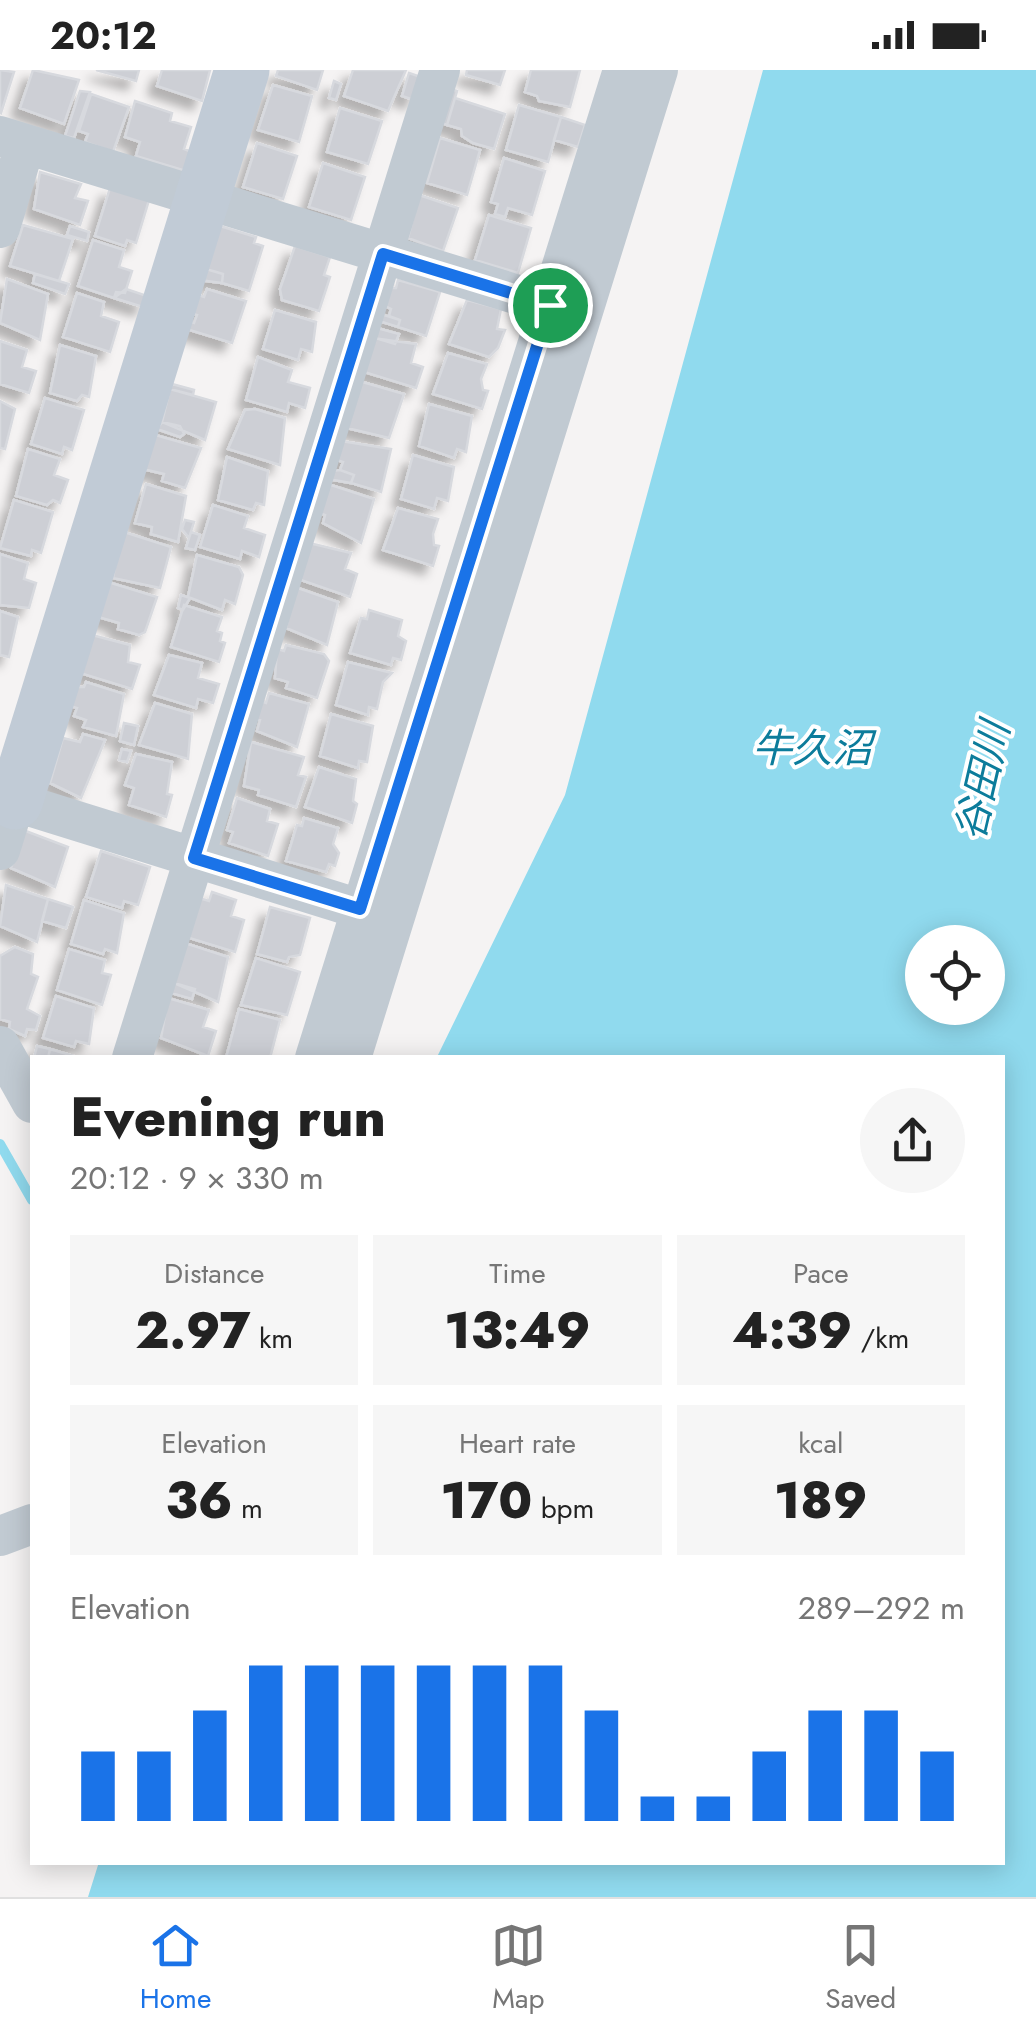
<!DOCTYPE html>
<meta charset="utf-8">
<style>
body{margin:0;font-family:Jost,"Noto Sans JP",sans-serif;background:#f6f6f6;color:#222;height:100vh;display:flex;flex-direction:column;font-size:38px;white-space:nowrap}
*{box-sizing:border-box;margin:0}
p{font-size:32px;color:#767676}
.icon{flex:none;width:55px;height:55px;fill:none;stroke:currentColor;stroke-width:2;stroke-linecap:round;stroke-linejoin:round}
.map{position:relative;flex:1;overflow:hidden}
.drawer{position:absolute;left:30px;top:985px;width:975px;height:810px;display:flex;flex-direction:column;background:#fff;border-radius:0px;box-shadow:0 5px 25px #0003}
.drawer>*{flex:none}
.tools{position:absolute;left:905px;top:855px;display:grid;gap:20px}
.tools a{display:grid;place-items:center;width:100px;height:100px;border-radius:50%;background:#fff;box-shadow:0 5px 25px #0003;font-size:50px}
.pin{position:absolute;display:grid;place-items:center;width:85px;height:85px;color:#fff;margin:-42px;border:5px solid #fff;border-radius:50%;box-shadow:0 2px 10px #0007}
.round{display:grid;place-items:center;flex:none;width:105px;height:105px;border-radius:52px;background:#f6f6f6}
.overview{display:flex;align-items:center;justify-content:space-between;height:170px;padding:0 40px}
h1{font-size:55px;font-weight:800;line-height:75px}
.metrics{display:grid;grid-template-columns:repeat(3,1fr);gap:15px;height:170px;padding:10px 40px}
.metrics div{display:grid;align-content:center;border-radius:0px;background:#f6f6f6;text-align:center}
.metrics b{font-size:50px;font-weight:800}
.metrics small{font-size:28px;font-weight:400}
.metrics p{font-size:28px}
.chart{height:280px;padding:20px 40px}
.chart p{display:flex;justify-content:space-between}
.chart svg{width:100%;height:180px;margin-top:10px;stroke:#1a73e8;stroke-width:6}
.status{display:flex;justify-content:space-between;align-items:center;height:70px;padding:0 50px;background:#fff;direction:ltr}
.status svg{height:28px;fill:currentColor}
.tab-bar{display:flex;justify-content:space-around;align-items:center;height:140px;border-top:2px solid #e0e0e0;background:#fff;font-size:28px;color:#767676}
.tab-bar a{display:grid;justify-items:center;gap:5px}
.tab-bar .current{color:#1a73e8}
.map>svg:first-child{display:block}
.water{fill:#90daee;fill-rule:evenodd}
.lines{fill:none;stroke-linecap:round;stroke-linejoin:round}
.stream{stroke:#90daee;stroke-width:10}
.building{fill:#cdcfd5;stroke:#d7d9de;stroke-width:2.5;filter:url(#shadow)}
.street{stroke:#c1cad2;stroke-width:40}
.secondary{stroke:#c1cbd6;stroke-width:55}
.route-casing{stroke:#fff;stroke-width:20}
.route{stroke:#1a73e8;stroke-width:12}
.labels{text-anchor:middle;stroke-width:8;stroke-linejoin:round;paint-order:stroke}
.water-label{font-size:40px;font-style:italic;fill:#0c7c9b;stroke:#fff}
</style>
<div class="status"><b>20:12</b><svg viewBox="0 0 49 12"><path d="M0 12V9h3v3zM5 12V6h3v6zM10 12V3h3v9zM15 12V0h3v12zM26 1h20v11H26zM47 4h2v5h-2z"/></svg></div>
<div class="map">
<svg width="1036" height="1827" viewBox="0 0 1036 1827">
<defs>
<filter id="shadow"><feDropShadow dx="-9" dy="9" stdDeviation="5" flood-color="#0004"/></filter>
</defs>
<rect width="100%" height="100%" fill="#f5f3f3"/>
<path class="water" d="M763,0H1036V1827H88L99,1792H1002V988L437,987L565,725ZM922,872H988V938H922Z"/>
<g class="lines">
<path class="stream" d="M0,1074L32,1130"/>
</g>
<path class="building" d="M0,0L14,2L1,43L0,42Z
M33,0L79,10L64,54L20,38Z
M96,0H139L136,11Z
M162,0H210L202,31L157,16Z
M278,0H323L317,20L276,6Z
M353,0H406L388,41L344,26Z
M467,0H505L500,15L466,5Z
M531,0H580L570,37L539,31L537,26L525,22Z
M409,3L421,7L414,30L402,26Z
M334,11L341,14L336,30L329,28Z
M273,15L312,26L299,72L258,60Z
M451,19L457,21L447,55L442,53Z
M80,21L90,22L74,68L65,66Z
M91,24L129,37L113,82L85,72L88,64L79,61Z
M455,28L505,44L494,79L473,73L462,66L461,59L447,55Z
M135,31L172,43L170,51L191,57L184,79L192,82L186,101L136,86L140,72L125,67Z
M519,35L561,47L548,92L506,80Z
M340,38L382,51L368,94L327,82Z
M561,47L585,55L578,77L554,70Z
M440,68L480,80L467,125L427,113Z
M257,73L297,86L283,129L243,117Z
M504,88L545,101L532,145L508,138L505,147L495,144L498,134L491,132Z
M323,93L365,107L351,150L309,137Z
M40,102L81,114L75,128L88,131L80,155L34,139Z
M110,118L149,130L136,173L127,170L125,176L95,166Z
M419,125L458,138L443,181L408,168Z
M489,145L531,158L518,203L475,190Z
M23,155L73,169L59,211L10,196Z
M70,156L89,162L87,171L67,165Z
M220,156L256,167L254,173L263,176L249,221L222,213L223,204L206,199Z
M93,170L124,180L119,197L132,201L125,223L116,222L114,228L78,216Z
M295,176L330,187L324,205L330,207L319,241L282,230L280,219Z
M206,199L223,204L222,213L199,210Z
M35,204L69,214L65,224L33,213Z
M7,209L48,224L40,270L0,253Z
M398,210L440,222L426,266L398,257L400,250L389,246L391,239L385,236L389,218H396Z
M126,219L147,226L143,237L114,228Z
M207,219L246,231L232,273L183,258L185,250L194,253L197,245L190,243L195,224L204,227Z
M77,223L104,232L101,246L119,252L110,282L63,267Z
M467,230L501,239L497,259L505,260L498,278L489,287L449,274Z
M275,240L316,252L312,282L301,279L298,290L263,279Z
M381,244L400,250L398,257L379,251Z
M377,258L399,264L395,274L375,268Z
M373,268L416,274L411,293L423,297L416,318L364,302Z
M0,271L27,280L22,297L36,301L29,323L0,314Z
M60,275L96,286L89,327L82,325L77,331L50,323Z
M448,283L487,294L481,309L483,320L488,321L482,339L433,324Z
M258,287L292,300L288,312L310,318L305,338L289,333L287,342L246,330Z
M359,311L404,324L389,368L347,358Z
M172,314L194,320L193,325L170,319Z
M170,319L216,332L205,370L162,352Z
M45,328L84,340L72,380L64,377L62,384L31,374Z
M0,331L15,339L5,379L0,378Z
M429,334L472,346L466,382L457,379L454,388L419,376Z
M255,339L285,348L280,395L228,379L245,340Z
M162,352L180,356L184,364L180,367L157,359Z
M152,364L201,378L185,418L162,411L164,404L143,399Z
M341,371L391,379L381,422L351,413L354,405L340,400L343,392L337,390Z
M28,379L60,389L54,405L68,410L60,433L53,430L47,435L16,426Z
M413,385L454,397L448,431L437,428L434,439L401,429Z
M227,387L268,401L264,435L256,433L253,440L218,430Z
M340,400L354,405L351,413L328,409L331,401Z
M146,414L186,426L178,472L151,464L152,457L135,453Z
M328,414L374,429L361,473L323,453L325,445L319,443Z
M14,430L53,442L41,483L32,480L31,486L0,478Z
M213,435L248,446L244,458L265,465L259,487L242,481L240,489L200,477Z
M398,438L438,449L433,464L434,475L439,476L433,496L383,480Z
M185,450L194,452L189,468L182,459Z
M121,461L171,477L160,518L113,508Z
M191,462L200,465L195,480L186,478Z
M309,473L351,483L345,499L357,504L350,527L298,509Z
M0,484L28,493L24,509L36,513L29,538L0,535Z
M197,485L239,497L243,505L235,534L225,530L222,540L188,527Z
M108,512L157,527L145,562L139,565L118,559L119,553L98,547Z
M295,517L338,532L327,575L286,558Z
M181,525L190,528L183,540L178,538Z
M184,535L222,547L217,561L222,563L220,571L225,573L219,592L171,577Z
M369,540L402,550L398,566L406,571L401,590L393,588L391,595L350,583L361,548L367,549Z
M0,541L18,547L9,587L0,585Z
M92,565L130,575L128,592L140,595L132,619L80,603Z
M286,575L324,584L329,591L317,628L286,618L288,612L275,608L277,579L284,581Z
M169,585L202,593L198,608L219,614L213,633L198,629L196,638L154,625Z
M348,592L392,603L383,612L377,639L369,637L368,645L336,635Z
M86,612L124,624L116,666L83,657L86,650L74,646L77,638L70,636L75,617H84Z
M269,623L309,634L297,677L257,661L260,650L255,649L260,631L266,633Z
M155,633L192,644L188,689L139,675Z
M331,644L373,656L367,692L359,691L358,698L320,686Z
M124,653L138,656L134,675L120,671Z
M83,664L105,670L81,728L50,713L63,668L80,672Z
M251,672L304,687L298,705L306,707L296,737L258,725L259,720L244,716Z
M122,679L131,681L127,692L119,690Z
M136,684L172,692L167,724L172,725L166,747L129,735L134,718L125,715Z
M319,697L356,709L353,731L357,734L352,753L305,737Z
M237,728L270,739L267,751L278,754L268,786L229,773L233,762L227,760Z
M304,748L338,758L333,774L339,783L335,796L329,794L326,802L286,791L297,755L302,756Z
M23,760L68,777L55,817L11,798Z
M101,781L150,797L138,835L124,831L122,838L86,827Z
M6,815L48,829L37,872L0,856Z
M212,822L236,830L231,846L244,850L235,882L186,867L199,828L209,831Z
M48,829L73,837L66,858L42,851Z
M84,830L124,843L117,883L105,879L103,884L71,874Z
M270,837L310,848L300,885L289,887L287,892L257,884Z
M185,873L228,887L218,932L174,913Z
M15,877L33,884L31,904L38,907L27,939L40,946L36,960L27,959L25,966L9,959L10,952L0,949V886Z
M69,879L105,890L102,903L111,905L102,935L57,920Z
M256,888L300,902L287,945L241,935Z
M174,913L195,919L192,929L171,923Z
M56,926L94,938L89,974L76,971L74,977L43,968Z
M168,928L209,940L203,957L216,961L208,986L161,968Z
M239,939L280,950L270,988H226Z
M37,976L50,979L48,988H34Z
M50,979L80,988H48Z"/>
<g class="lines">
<path class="street" d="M0,66L551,235
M0,158L25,75
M0,727L360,839
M0,780L15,732
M0,976L32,1033
M132,988L440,0
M315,988L623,0
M351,988L658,0
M0,1466L32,1454"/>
<path class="secondary" d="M15,732L242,0"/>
</g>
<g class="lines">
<defs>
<path id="route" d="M383,184L550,235L360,839L194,788Z"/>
</defs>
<use href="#route" class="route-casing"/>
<use href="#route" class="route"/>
</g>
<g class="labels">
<g class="water-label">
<text x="812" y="692">牛久沼</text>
<text transform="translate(982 711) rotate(-77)" y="14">谷田川</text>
</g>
</g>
</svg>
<div class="tools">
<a><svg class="icon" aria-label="locate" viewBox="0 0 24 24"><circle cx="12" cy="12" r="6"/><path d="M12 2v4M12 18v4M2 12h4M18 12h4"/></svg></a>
</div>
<div class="pin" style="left:550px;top:235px;background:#1e9e55"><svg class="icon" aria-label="arrive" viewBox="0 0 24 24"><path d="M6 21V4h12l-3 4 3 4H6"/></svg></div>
<section class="drawer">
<div class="overview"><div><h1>Evening run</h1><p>20:12 · 9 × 330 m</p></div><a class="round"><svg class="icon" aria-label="share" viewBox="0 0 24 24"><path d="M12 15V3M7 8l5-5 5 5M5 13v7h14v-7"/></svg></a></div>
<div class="metrics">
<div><p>Distance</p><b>2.97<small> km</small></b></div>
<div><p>Time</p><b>13:49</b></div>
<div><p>Pace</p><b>4:39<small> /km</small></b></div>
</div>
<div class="metrics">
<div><p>Elevation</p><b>36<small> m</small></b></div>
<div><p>Heart rate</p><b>170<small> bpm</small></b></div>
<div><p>kcal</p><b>189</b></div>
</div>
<div class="chart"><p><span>Elevation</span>289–292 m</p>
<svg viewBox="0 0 160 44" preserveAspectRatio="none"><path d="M5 44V27M15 44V27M25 44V17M35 44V6M45 44V6M55 44V6M65 44V6M75 44V6M85 44V6M95 44V17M105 44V38M115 44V38M125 44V27M135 44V17M145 44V17M155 44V27"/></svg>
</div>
</section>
</div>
<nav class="tab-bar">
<a class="current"><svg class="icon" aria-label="home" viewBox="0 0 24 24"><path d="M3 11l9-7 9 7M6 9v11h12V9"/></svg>Home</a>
<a><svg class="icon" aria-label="map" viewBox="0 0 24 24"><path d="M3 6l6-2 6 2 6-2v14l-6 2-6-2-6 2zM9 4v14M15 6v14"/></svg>Map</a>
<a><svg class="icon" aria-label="saved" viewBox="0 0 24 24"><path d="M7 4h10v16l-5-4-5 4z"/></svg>Saved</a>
</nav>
